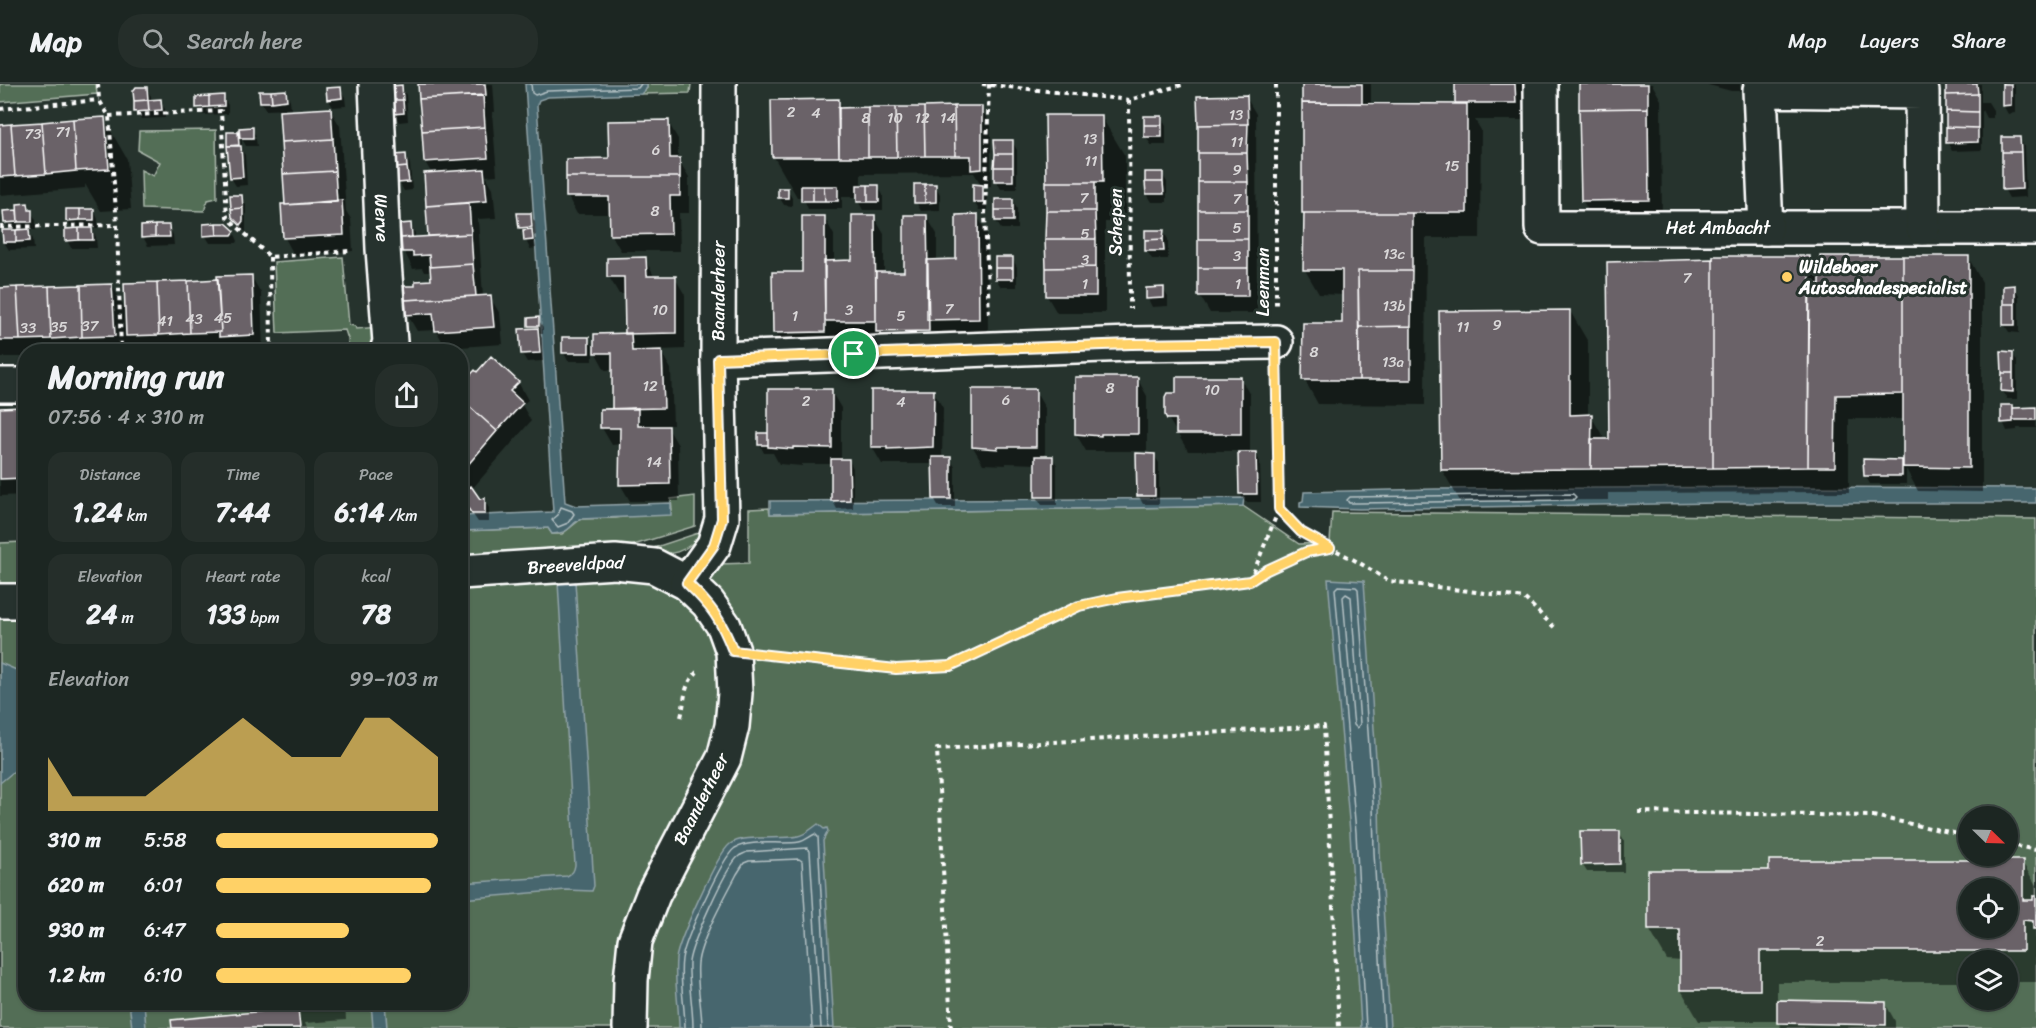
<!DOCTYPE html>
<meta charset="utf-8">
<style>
body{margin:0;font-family:Sriracha,sans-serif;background:#252e2a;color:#f1f3f6;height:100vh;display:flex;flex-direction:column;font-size:22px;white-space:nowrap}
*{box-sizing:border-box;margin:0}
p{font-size:20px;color:#a0a5a5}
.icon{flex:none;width:33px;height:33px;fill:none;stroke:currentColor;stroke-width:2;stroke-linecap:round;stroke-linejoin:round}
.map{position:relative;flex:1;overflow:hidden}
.details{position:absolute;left:18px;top:260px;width:450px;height:666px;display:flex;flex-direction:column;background:#1c2622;border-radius:24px;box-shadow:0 2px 4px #0004,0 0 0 2px #3a4340}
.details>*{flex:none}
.needle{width:39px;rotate:113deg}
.buttons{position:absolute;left:1958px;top:722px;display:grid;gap:12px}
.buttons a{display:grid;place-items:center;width:60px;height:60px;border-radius:50%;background:#1c2622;box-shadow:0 2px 4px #0004,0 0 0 2px #3a4340;font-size:30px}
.pin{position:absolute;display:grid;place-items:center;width:51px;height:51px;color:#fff;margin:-26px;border:3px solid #fff;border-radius:50%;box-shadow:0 2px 6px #0007}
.round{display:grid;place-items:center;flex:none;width:63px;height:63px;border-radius:24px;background:#252e2a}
.headline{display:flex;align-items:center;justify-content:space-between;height:102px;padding:0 30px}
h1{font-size:33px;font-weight:700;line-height:45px}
.metrics{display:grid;grid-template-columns:repeat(3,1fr);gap:9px;height:102px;padding:6px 30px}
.metrics div{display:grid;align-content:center;border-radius:15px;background:#252e2a;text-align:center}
.metrics b{font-size:26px;font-weight:700}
.metrics small{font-size:16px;font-weight:400}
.metrics p{font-size:16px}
.chart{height:168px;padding:12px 30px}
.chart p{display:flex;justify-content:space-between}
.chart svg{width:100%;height:108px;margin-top:6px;fill:#ffd166;opacity:.7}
ul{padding:0 30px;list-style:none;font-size:20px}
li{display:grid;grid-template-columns:96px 72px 1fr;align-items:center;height:45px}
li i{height:15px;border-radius:8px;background:#ffd166}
header{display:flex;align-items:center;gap:36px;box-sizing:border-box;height:84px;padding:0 30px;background:#1c2622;border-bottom:2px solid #3a4340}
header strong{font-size:28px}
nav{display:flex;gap:33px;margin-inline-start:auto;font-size:21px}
.search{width:420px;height:54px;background:#252e2a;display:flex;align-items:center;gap:15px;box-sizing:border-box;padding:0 21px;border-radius:24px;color:#a0a5a5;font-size:22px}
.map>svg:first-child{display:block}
.green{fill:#536e56;stroke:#a9b6aa;stroke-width:1.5;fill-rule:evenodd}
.water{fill:#47666e;stroke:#91a3a8;stroke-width:1.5}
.shadow{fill:#0007;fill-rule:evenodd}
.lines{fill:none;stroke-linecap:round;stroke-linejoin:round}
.shore{stroke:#b5c2c5;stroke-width:1.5}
.building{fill:#6b6268;stroke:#fff;stroke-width:1.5;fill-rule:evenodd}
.minor-casing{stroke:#fff;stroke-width:38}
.path{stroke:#fff;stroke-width:4;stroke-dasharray:4.5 4.5;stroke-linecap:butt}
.minor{stroke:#26332d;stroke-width:33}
.route-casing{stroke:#fff;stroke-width:12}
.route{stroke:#ffd166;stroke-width:8}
.poi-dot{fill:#ffd166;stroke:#26332d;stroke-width:2}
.labels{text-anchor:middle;stroke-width:6;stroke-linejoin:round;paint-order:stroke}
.number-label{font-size:15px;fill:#dad8d9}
.street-label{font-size:18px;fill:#fff;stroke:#26332d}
.poi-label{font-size:18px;font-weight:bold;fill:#fff;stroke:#26332d;text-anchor:start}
</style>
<header>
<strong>Map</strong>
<div class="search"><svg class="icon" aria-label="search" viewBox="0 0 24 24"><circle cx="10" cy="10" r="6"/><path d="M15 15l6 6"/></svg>Search here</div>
<nav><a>Map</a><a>Layers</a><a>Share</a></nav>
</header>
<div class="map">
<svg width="2036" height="944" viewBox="0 0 2036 944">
<rect width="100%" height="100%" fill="#26332d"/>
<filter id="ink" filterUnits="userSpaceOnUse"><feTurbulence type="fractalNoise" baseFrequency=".0167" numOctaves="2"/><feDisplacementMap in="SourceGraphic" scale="12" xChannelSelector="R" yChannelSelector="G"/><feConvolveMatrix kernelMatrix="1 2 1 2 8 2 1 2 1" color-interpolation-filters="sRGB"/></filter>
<g filter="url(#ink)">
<path class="green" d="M0,0H96L97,10L0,18Z
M647,0H691L690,9L641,10L647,4Z
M216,46L217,114L208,116L204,127L142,125L141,86L153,92L160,78L138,66L139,47Z
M343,173L349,241L355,242L356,245L379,243L371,267H349L348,255L345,246L277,249L274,178Z
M695,412V442L621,465L461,490L460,447L548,444L552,450H562L581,435L616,434L672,426L671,415Z
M1243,422L1299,460L1330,459L1332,428L2036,435V944H0V525H25L26,918H460L461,495L658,482L749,479V425L769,424L770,430ZM1968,732H2007V771H1968ZM1968,804H2007V843H1968ZM1968,876H2007V915H1968Z
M701,448C689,469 668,474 647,466Z
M24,458V509H0V459Z"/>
<path class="water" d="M525,0H647V4L641,10L548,13L539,16L537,21L565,418L576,422L671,419V431L581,435C567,442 573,448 552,450L548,444L461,447V432L553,428Z
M1782,403L2036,404V419H1718L1359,425L1300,423V418L1303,417L1304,408L1435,405Z
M1244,414L1243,422L770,430V417Z
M1328,495L1364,497L1379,719L1380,768L1390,944H1361L1350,748Z
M575,497L594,802L592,807L566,806L461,815V799L567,792C573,789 574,787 575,781L558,498Z
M0,579L26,590L25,678L0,699Z
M818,740L824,745L827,744L828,747L823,757L834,944H679C679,921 674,898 676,875C678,858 717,770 730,760C744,750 781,756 798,752C805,751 812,744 818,740Z
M129,918H144L146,944H132Z
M371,918H385L387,944H373Z"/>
<path class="shadow" d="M420,0H493L495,28H492L497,91L486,92L493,104L496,134L478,135L483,213H490L500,230L503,260L446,264L436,246L417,247L407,230L433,198L432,188H424L422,184L413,185L404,167L402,141L410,140L415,149V154L429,152L426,90H432L425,78Z
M1303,0H1371V21H1458L1457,0H1524L1525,36H1475L1481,46L1480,154H1426L1425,321L1318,320L1304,295L1343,240L1344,211L1319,210L1305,186Z
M1581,0H1652L1661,16L1662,141H1597L1582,116Z
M1705,0H1740V7H1731Z
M1947,0H1981V18H1988L1993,26V34H1986L1982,26V66L1952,67L1947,58Z
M2003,0H2015V29L2008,30L2003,21Z
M401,3L406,11L408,37L399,38L394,29Z
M146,4L151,12V17H160L165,25V34L141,35L136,27Z
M340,5L345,13L346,22L333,23L328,15Z
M285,7L290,16L291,25L266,26L261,18Z
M223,13L228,21V30L203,31L198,23Z
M1199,13H1246L1256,30L1257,229H1210L1200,212Z
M773,17H838L842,25L981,24L991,41V102H982L987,110V126H979L974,118L982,102L974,89L861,90V102H878L883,111V126H863L858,117L859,113H842V125H808L803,113H797L774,73Z
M330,25L340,42L346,127L351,135L353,167L294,171L285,154L287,121Z
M1101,32L1125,72V138H1105V229H1057L1047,212Z
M1161,33L1166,42V61H1151L1146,53Z
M104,35L127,75L131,125L101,127L85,100V104L0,111V43Z
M668,38L678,55V75L689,93V129H679L680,167H621L611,150V130H577L568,113L611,76Z
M252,45L256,52L243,53V56L256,55L257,62H246L242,55V66L245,71L247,101L236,102L231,94L228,50L237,49L241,57V46Z
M2019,54L2024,62L2026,113L2009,114L2004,105Z
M1012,57L1017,66V105H1001L996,96Z
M406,72L410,80L412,106L404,107L399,98Z
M1162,90L1167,98V118H1152L1147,110Z
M935,101L940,110V126L921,127L916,118Z
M787,106L792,114V122L784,121L779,113Z
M241,112L246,121V148L238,141L233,132Z
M1013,116L1017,125V145H1001L996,137Z
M27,121L36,136V146H28L33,155L34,165L9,166L4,158L11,148L6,138L5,128H19Z
M94,126L98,135V144H91L96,153L97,164H71L67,156L73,146L68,136Z
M530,130L535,138L536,151L534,152L536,164L530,165L520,144L519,131Z
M977,132L987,149L988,252L834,254L835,265H784L774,248L803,190L824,133L834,151V178H854L874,133L884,150V189H906L927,133L937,150V177H957Z
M168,142L173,151L174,161L148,162L143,153Z
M1163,147L1168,155V175H1152L1147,167Z
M234,148L238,157L237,159H210L205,151Z
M1968,173L1982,198V408L1918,407L1906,385V400H1870L1865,391L1901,377L1904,383V335H1849V408L1608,409V416L1460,417L1442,386L1570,227L1588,258V332H1591L1605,356H1610L1809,174L1822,196Z
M1012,174L1017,183V203H1001L996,195Z
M645,175L655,194H675L685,211V265L660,266L671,285L673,341H666L678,361L679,417H630L620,400L621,360L612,361L602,344L613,326V286H605L593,264V277H568L564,269L563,254H588L596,267L627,251L626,210H619L609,193Z
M251,192L261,209L263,267H26V273H0V205L112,201L127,228L218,197Z
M2014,203L2019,211V249L2009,248L2004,240Z
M1163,205L1168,213V222L1152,223L1148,215Z
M538,235L543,243V250H540L542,254L543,277L527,278L522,270L532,246L530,242Z
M2012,269L2017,277V315H2007L2003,307Z
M1137,294L1147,312V367H1086L1076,350Z
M1240,294L1250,311V367H1188L1166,331L1177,310Z
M518,298L528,316L522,321L531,337L472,405L479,416H484L489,424V438H478L465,419V408L460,404V304Z
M831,307L841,324V376H849L853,384V424L837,425L832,416V380H802V382L779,380L773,369H764L760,361L769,350Z
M933,307L943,324L942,375H950L955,383V423H939L934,414V380H882L872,363Z
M1035,307L1045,324V373H1052L1057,381V421H1042L1037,413V380L1006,379V381L983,380L973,363Z
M22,324L26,331V411L0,412V325Z
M2014,325H2036V344H2017V346L2007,347L2003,338Z
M1256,370L1260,378L1261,418H1245L1240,410Z
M1154,371L1159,379V420H1143L1138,411Z
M1619,749L1624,757V788H1587L1582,780Z
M2022,778L2036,801V898H2007V876H1968V898H1777V918L1885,919L1895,937V944H1781L1778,937H1699L1681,906L1682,877L1667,876L1649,845L1770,788ZM1968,804H2007V843H1968Z
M291,918H345L346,936L305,939L307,944H173L293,926Z"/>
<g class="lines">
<path class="shore" d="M531,0L532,9L535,11L547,7L638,4L641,0
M1573,410L1576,413L1573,416L1359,419H1349L1347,416L1350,413Z
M561,423L572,427L574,430L568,439L558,443L552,436L558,431Z
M1346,510L1351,513L1360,640L1357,644L1354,641L1353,632L1343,513Z
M685,944C685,921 679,898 682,875C684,858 722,773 735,764C751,755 782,761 799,758C805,757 810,752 815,750L818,753L828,944
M693,944C693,922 688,900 689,878C691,861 726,782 739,772C740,771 746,769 747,768L807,764L810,767L821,944
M702,944C702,922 696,901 698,879C700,857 726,811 737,790L744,779L749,777L799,775L802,777L812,944
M1366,944L1356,748L1335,505L1338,502L1356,503L1358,505L1373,719L1374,768L1384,944"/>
</g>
<path class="building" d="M418,0H485L486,11L419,15Z
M1302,0H1362V19H1302Z
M1455,0H1515L1516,19H1455Z
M1579,0H1648V24L1579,25Z
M1946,0H1977L1978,10L1946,11Z
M2002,0H2011V21L2002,22Z
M402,1L403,16H391V2Z
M136,3H147L148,16L134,17L133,7Z
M341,3L342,14L327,16L326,4Z
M286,6L287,16L272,18L271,7Z
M259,7H271L272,18H260Z
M1978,10V28L1946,27V11Z
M224,11V22L209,23V12Z
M483,11L485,43L422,47L419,15Z
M1247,11L1248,40L1198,41L1197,12Z
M209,12V23L196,24V13Z
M161,15L162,26L149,27L148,16Z
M839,15V73H772L771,16Z
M148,16L149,27L134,28V17Z
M391,16H403L404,29L393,30Z
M1302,19L1467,20V129H1302Z
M954,22H982V85L971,86V72H955Z
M954,22L955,72H925L924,23Z
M868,23V73H839L838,24Z
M868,23H896L897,73H868Z
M896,23H924L925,72L897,73Z
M331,24L333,55L281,58L279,27Z
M1648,24L1649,116L1581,117L1579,25Z
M1946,27L1978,28V44L1946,43Z
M1045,31H1102L1103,98H1046Z
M1144,32H1162V41H1144Z
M105,33L109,85L76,87L73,35Z
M73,35L76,87L46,90L42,38Z
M669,36L670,74H680V93H566V75L609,74L608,37Z
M42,38L46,90L15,92L11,40Z
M11,40L15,92L0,93V41Z
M1248,40L1247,69H1198V41Z
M1144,41H1162V53H1144Z
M253,43V54H240L239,44Z
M485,43L488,74L424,78L422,47Z
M1946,43L1978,44V58L1946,59Z
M227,48H238L239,61L227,62Z
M2002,53H2020L2021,68H2002Z
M333,55L335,87L283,90L281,58Z
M994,56H1013V70H995Z
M227,62H241L243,93L230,94Z
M2002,68H2021L2022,105L2002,106Z
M1198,69H1247L1248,98H1198Z
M406,70L407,83L397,84L395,71Z
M995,70H1013V83H994Z
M407,83L409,98L398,99L397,84Z
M994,83H1013V97H994Z
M484,85L487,117L426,122L424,89Z
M335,87L337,118L285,121L283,90Z
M1145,88H1163V98H1145Z
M566,93H680V112H670L671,150L610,151L609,113H566Z
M1046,98H1095V127H1046Z
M1145,98H1163L1164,110H1146Z
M1198,98H1248V126H1198Z
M914,100H925V119H914Z
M925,100H936V118L925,119Z
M973,100L983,101V118H973Z
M857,101H868V118H857Z
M868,101H879V118H868Z
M801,102H813V117H801Z
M813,102H824L825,117H813Z
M824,102H838V117H825Z
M778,104H788V114H778Z
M230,111H242L243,124L231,125Z
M995,115H1013V126H995Z
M342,116L344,151L283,154L281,120H285V121Z
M28,119L29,126H32V138H18L17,120Z
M469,119L471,150L428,152L426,122Z
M243,124V137L240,141L232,133L231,125Z
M66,125H80V136L66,137Z
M80,125H94V136H80Z
M17,126L18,138L4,139L3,127Z
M995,126H1013V137H995Z
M1198,126H1248V155H1198Z
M1046,127H1095L1096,155H1045Z
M517,129H531L532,143L519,144Z
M1304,129H1412V187H1358L1359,296H1302L1303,239H1342V186H1303Z
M978,130L979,235L927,236V176L956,175V131Z
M852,131H875L876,237H825L824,177L852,176Z
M904,131H927L929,247L876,248V188H904Z
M802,132H825V248L773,249L772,188H802Z
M216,139L217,151L203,152V140Z
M216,139H226L235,147L232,151H217Z
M411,139L412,153L401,154L400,140Z
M155,141H169L170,153H155Z
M155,141V153L141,154V142Z
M79,144H92L93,156H79Z
M79,144V156L65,157V145Z
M29,145L30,157L16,158V146Z
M532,145L533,156L524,157L523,146Z
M2,146H16V158H3Z
M1145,146H1164L1163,155L1145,156Z
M471,150L473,180L430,183L429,171L413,172V168H402L401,154Z
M1045,155H1096V183L1046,184Z
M1163,155L1164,167H1145V156Z
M1198,155H1248V184H1198Z
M1713,172H1810L1808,383L1713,384Z
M1820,172H1903V310L1836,311L1835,383H1808L1809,200H1820Z
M1903,172H1969V384L1903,383Z
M646,173L647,192H676V249L625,250L624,193H607V174Z
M995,173H1013V184H995Z
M1713,175V384L1591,385V355H1609L1607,178Z
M473,180L476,212L405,216L404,202H415V197L431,196L430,183Z
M1096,183V212H1046V184Z
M995,184H1013V195H995Z
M1198,184H1248V212H1198Z
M1358,187H1412L1411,242L1359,243Z
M252,191L254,251L219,253V248H221L217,192Z
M218,195L221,248L190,249L188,197Z
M188,197L190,249L159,251L157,198Z
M157,198L159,251L126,252L124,199Z
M112,200L115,252L82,253L81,201Z
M81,201L82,253L51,255L49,202Z
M2015,201V220H2003V202Z
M49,202L51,255L20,256L17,203Z
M17,203L20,256H0V204Z
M1164,203V214L1146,215V204Z
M491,211L494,243L435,247L433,229L406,231L405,216Z
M2003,220H2015V241H2003Z
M1570,226V331L1592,330L1591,385L1441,386L1439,227Z
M539,233V242H528V234Z
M1411,242V296H1359V243Z
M538,244L540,269L521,270L519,245Z
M631,249L632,267L662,266L664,324L612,325V269H594V250Z
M562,253H589V269H562Z
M2001,267L2013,268V289H2002Z
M491,272L519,298L510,307L523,319L497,347L460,314V302L475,286L477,288Z
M2002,289H2013V308L2001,307Z
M1075,293H1138V350H1101V352L1075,350Z
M1176,293H1241V350H1176V335H1167L1165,331V313L1167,309H1176Z
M768,305H832V364L793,363V365L768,363Z
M972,305H1036V363H997L998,365L972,363Z
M871,306H934L933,363L887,365V363H871Z
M460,314L497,347L460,390Z
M2001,321H2013V338L2001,339Z
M22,323L25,394L0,395V324Z
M2036,323V336H2013V324Z
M638,324V342H669L670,400L619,401L620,344H600V325Z
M758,349H768V361H758Z
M1238,368H1256L1257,410H1239Z
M1136,369L1155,370V412H1137Z
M1035,372H1053V413H1035Z
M932,373H951V415H933Z
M831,375H849L850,416L831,417Z
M1863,375L1902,376V392H1864Z
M471,402L480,415L485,414V430H472L460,413V409Z
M1580,747H1620V780L1581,781Z
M1769,776H2023V816H2033V812H2036V845H2033V837L2023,836V867H1760V906H1680V846H1648V786H1769ZM1968,804H2007V843H1968Z
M1777,916L1886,918V941L1777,939Z
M289,918H337L338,919L289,923Z
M298,924L300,944H172L171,936Z"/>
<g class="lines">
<defs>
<g id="minor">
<path id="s1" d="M376,0L383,165L390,258L387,267"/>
<path id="s2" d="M1541,0L1542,144H2036"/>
<path d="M1766,144L1760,6L1922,8L1923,144"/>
<path d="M718,275L1131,260L1276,258"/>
<path d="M0,301H26"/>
<path id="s3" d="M460,488L615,478L654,482L687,499L708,519L724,542L733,567L735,609L732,642L724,674L653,811L635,857L631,896L630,944"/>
<path id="s4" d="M687,499L714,461L722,435L718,275L719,0"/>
<path d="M0,517H26"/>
</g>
</defs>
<use href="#minor" class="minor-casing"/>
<path class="path" d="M98,0L99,16L109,32L117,141L121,267
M982,0L1129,16L1185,0
M989,0L985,130L989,232
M1276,0V224
M1129,16L1130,225
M0,25L99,16
M109,32L221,27L227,133L270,173L349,167
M0,143L117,141
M270,173L271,267
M1279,425L1301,448L1358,478L1389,497L1524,514L1555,544
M1250,497L1279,425L1277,292
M767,570L896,584L950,582L1079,522L1117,514L1250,497L1267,486L1306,468L1331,464
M681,633C686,614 682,603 697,588
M1638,728L1873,732L1968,752
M2007,760L2036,766
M951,944L937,665L1324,642L1339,944"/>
<use href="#minor" class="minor"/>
</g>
</g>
<g class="lines" filter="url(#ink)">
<defs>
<path id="route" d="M1276,258L1279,425L1301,448L1330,464L1306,468L1267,486L1250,497L1117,514L1079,522L950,582L896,585L733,567C721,535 711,522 687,499L714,461L722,435L718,275L1131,260Z"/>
</defs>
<use href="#route" class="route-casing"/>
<use href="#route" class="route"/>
</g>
<circle class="poi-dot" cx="1787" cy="193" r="6"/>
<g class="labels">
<g class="number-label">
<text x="791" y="33">2</text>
<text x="816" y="34">4</text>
<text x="1236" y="36">13</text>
<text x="866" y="39">8</text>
<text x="895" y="39">10</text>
<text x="922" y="39">12</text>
<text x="948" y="39">14</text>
<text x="63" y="53">71</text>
<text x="33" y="55">73</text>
<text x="1090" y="60">13</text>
<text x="1237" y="63">11</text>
<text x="656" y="71">6</text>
<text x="1091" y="82">11</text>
<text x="1452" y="87">15</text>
<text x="1237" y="91">9</text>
<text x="1084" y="119">7</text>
<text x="1237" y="120">7</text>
<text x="655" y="132">8</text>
<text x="1237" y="149">5</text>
<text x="1085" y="155">5</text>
<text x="1394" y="175">13c</text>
<text x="1237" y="177">3</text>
<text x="1085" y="181">3</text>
<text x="1687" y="199">7</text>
<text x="1085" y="205">1</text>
<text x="1238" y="205">1</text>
<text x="1394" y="227">13b</text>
<text x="949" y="230">7</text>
<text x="660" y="231">10</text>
<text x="849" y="231">3</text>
<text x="795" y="237">1</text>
<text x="901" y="237">5</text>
<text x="223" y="239">45</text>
<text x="194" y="240">43</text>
<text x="165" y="242">41</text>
<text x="1497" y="246">9</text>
<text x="90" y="247">37</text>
<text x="59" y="248">35</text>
<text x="1463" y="248">11</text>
<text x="28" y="249">33</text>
<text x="1314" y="273">8</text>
<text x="1393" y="283">13a</text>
<text x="650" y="307">12</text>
<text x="1110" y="309">8</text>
<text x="1212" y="311">10</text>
<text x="1006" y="321">6</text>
<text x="806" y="322">2</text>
<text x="901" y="323">4</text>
<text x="654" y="383">14</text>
<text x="1820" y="862">2</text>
</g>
<g class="street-label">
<text dy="6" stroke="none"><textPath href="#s1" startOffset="134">Werve</textPath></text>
<text transform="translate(1116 138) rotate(-90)" y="6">Schepen</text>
<text dy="6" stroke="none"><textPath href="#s2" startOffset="320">Het Ambacht</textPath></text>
<text transform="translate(1263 198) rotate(-90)" y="6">Leenman</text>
<text dy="6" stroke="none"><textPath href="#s4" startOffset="302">Baanderheer</textPath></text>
<text dy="6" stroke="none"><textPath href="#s3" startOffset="116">Breeveldpad</textPath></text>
<text transform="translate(701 715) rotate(-63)" y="6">Baanderheer</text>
</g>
<g class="poi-label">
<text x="1799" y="189">Wildeboer<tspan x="1799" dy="21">Autoschadespecialist</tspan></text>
</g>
</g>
</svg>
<div class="buttons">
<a><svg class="needle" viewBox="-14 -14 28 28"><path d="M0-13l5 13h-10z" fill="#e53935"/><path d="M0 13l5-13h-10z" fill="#a0a5a5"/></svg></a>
<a><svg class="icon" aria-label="locate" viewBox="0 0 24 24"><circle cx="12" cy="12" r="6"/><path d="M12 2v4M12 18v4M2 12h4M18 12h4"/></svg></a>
<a><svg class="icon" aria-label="layers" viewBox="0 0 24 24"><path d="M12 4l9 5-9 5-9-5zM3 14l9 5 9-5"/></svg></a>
</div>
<div class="pin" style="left:854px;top:270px;background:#1e9e55"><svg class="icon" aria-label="arrive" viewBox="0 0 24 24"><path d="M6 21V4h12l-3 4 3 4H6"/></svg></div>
<section class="details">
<div class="headline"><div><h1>Morning run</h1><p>07:56 · 4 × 310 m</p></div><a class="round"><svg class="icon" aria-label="share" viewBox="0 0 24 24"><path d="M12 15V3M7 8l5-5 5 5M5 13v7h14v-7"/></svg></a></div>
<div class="metrics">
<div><p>Distance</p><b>1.24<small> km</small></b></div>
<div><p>Time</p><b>7:44</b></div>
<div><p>Pace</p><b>6:14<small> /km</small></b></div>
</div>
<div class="metrics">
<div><p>Elevation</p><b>24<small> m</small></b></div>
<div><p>Heart rate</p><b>133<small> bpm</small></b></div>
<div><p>kcal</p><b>78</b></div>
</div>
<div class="chart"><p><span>Elevation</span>99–103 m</p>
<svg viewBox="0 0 160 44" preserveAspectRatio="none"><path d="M0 44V22L10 38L20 38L30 38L40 38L50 30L60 22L70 14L80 6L90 14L100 22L110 22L120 22L130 6L140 6L150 14L160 22V44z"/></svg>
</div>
<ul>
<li><b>310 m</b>5:58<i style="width:100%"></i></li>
<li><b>620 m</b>6:01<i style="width:97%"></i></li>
<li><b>930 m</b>6:47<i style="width:60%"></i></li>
<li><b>1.2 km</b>6:10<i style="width:88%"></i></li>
</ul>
</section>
</div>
